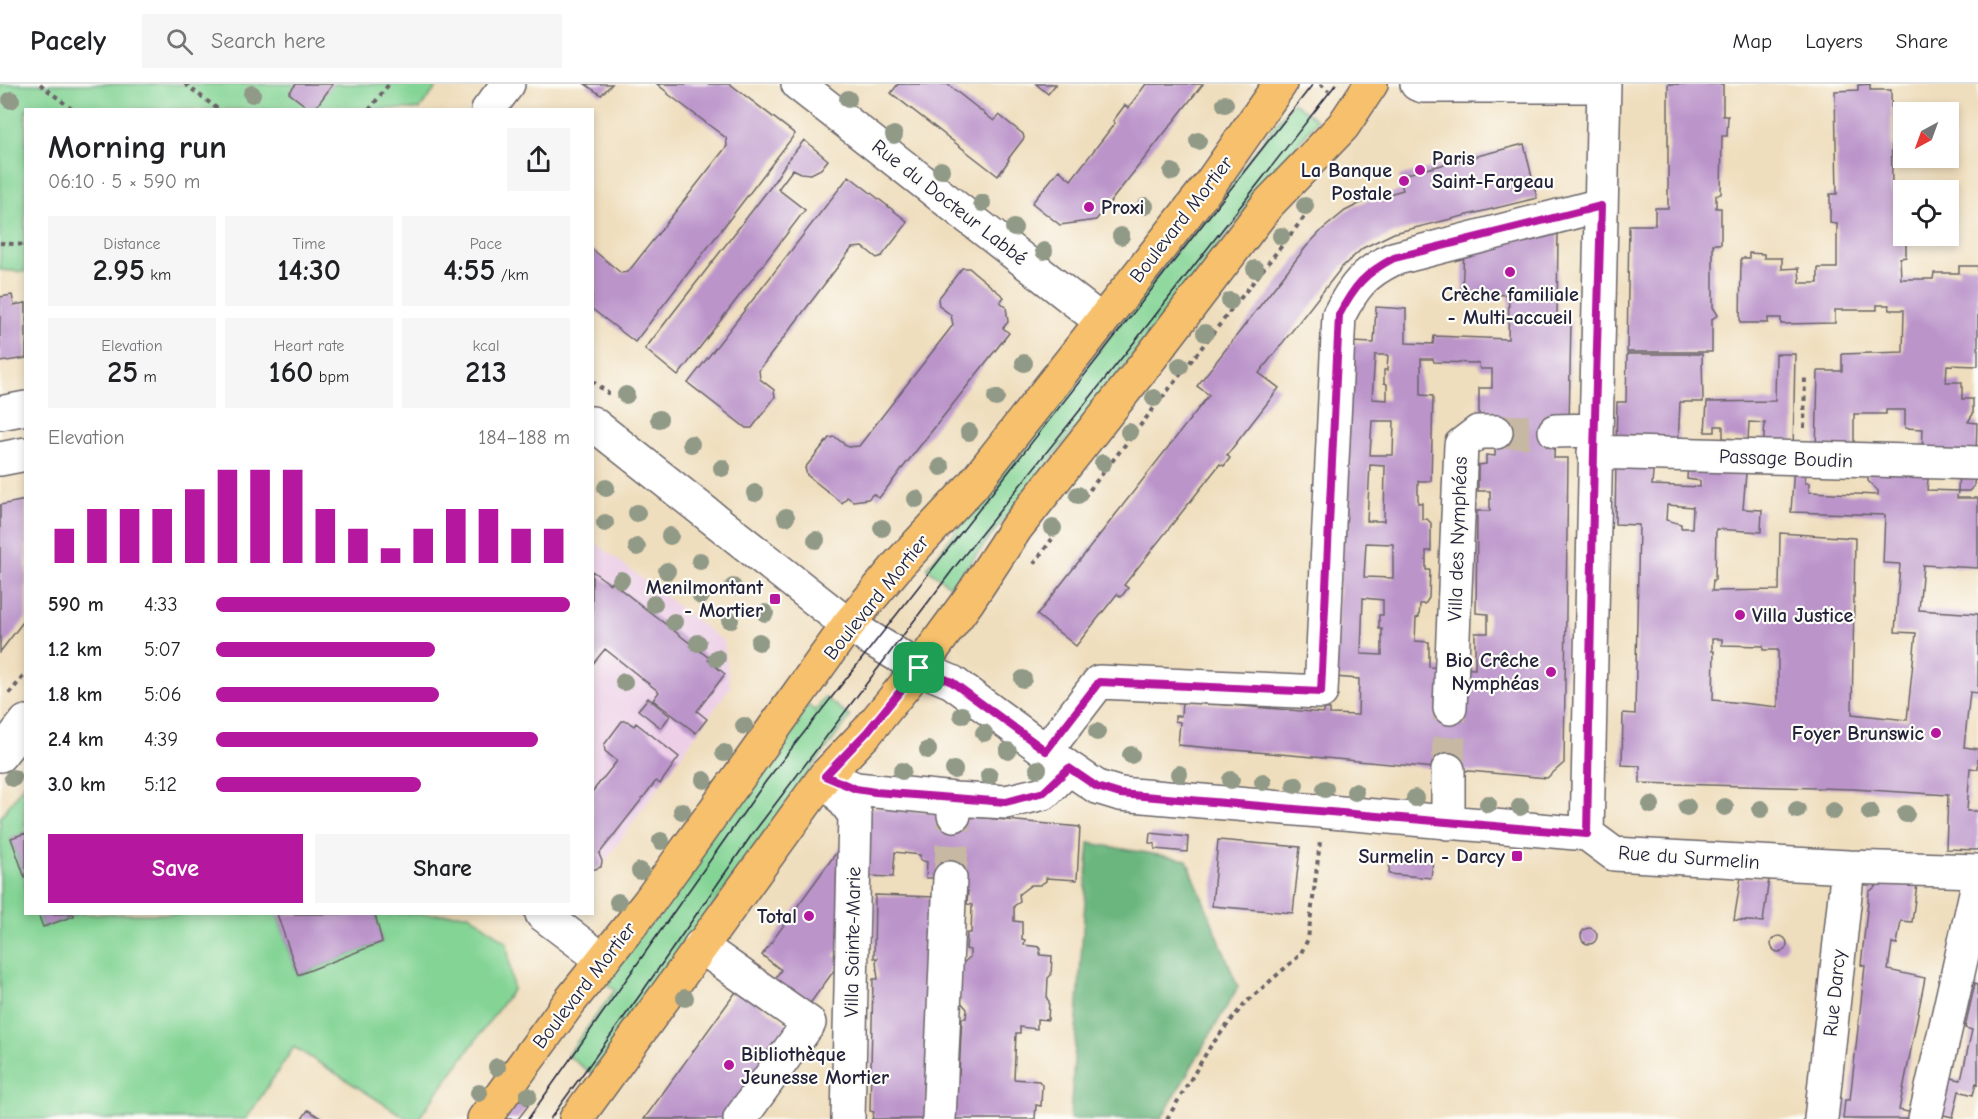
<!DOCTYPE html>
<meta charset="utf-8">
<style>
body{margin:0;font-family:"Comic Neue",sans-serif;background:#f6f6f6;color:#202124;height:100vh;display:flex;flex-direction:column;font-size:22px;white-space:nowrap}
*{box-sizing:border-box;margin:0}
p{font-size:20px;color:#757577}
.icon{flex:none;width:33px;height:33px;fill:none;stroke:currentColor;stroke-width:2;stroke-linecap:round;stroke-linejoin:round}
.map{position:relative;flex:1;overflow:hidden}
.side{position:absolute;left:24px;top:24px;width:570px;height:807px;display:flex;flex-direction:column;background:#fff;border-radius:0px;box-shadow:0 3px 9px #0003}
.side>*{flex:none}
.needle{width:39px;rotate:221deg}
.fabs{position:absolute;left:1893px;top:18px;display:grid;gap:12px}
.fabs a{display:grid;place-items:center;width:66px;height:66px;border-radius:0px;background:#fff;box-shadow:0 3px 9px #0003;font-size:30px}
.pin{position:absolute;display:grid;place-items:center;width:51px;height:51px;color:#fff;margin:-26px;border-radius:12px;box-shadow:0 3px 9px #0006}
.round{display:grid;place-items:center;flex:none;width:63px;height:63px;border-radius:0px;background:#f6f6f6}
.headline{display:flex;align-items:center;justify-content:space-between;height:102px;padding:0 24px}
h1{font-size:33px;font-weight:700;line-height:45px}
.metrics{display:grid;grid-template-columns:repeat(3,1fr);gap:9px;height:102px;padding:6px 24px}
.metrics div{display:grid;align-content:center;border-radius:0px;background:#f6f6f6;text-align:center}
.metrics b{font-size:30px;font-weight:700}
.metrics small{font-size:16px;font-weight:400}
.metrics p{font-size:16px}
.chart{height:168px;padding:12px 24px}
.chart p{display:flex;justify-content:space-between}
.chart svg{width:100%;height:108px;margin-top:6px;stroke:#b5179e;stroke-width:6}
.cta{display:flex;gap:12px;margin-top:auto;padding:12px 24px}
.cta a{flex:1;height:69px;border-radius:0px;background:#b5179e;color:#fff;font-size:24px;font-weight:700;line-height:69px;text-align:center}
.cta a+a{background:#f6f6f6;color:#202124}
ul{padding:0 24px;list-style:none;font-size:20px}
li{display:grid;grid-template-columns:96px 72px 1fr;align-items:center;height:45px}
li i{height:15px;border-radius:8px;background:#b5179e}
header{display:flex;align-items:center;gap:36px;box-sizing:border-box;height:84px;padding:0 30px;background:#fff;border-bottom:2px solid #e0e0e0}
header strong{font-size:28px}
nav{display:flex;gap:33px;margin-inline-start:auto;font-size:21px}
.search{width:420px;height:54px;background:#f6f6f6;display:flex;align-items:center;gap:15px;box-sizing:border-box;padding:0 21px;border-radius:0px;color:#757577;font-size:22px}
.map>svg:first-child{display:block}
.built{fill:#edd0e8}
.green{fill:#84d495;stroke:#537b68;stroke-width:1.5}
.forest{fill:#6bb67e;stroke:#466c5c;stroke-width:1.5}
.building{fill:#bb94ca;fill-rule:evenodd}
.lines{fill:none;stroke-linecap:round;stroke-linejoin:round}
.minor-tunnel{stroke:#c6b8a3;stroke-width:33;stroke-dasharray:33 16;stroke-linecap:butt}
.minor-casing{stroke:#6a6468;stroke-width:36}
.major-casing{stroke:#6a6468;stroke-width:36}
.path{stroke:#6a6468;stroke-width:4;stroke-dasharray:4.5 4.5;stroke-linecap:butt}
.minor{stroke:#fff;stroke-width:33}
.major{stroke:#f7c06c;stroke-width:33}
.tram{stroke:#22223b;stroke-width:1.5}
.tree{fill:#919987}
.route-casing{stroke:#fff;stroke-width:12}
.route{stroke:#b5179e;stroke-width:8}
.poi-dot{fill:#b5179e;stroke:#fdfcf7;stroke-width:2}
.labels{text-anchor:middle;stroke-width:4.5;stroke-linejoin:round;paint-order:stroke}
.poi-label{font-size:20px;font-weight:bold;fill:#22223b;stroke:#fdfcf7;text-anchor:end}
.street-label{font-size:20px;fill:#22223b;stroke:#fdfcf7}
</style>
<header>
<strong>Pacely</strong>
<div class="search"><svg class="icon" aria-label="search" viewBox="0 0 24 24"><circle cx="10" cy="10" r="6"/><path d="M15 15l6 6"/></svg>Search here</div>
<nav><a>Map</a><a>Layers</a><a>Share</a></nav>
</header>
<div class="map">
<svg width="1978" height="1035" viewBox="0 0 1978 1035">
<rect width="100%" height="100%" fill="#fdfcf7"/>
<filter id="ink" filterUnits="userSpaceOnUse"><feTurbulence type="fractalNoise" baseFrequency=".0167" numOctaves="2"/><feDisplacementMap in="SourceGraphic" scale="12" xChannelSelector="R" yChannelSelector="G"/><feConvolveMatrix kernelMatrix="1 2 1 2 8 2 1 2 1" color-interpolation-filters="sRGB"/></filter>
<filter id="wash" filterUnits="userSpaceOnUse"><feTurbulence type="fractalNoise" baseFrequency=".008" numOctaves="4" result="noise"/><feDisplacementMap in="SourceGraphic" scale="24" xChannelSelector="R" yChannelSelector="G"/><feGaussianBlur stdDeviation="1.35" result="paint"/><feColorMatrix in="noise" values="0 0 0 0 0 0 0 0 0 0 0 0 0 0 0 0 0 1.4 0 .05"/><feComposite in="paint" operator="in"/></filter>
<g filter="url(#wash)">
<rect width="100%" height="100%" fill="#efdebd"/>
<path class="built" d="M592,456L724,558L730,603L601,783L595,787L592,786Z"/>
<path class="green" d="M0,0H439L420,25L26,26L25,188L0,186Z
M1293,18L1317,36L951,503L927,484Z
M825,613L850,633L815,680L592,990L567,971L615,906L603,896L808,621L815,627Z
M25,699V749L11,754L25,795L26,830H38L43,843L74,832V830H277L298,891L382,858L375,830H469L507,859L513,905L418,1035H408L294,963L246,1035H0V734Z"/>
<path class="forest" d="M1089,759L1187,776L1238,903L1161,1035H1070Z"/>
<g id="blocks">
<path class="building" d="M296,0H333L314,26H311L289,9Z
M585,0H612L601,11Z
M657,0H730L795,50L635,258L592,225V165L621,189L628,188L727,62L726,54L668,10V9Z
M898,0H947L994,37L999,31L1023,50L1024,54L1008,75L1009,76L998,92L891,9Z
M1036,0H1056L1048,10Z
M1146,0H1203L1096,136L1060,141L1032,119L1059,86L1071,96L1115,39L1113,37L1125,21L1128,24Z
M1668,0H1723V32H1728L1727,52H1722L1721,110L1716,111V124H1721V160H1713V223L1718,231L1712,235V268H1627L1629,141H1655V124H1668Z
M1870,0V6H1891L1892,109L1904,110V152H1906V173L1900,174L1901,195H1933L1934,189H1959V182H1978V282L1947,281L1946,298H1962V315H1973V330L1968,338L1977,339L1976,373L1922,371L1923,345L1905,344V326H1886V330H1854V369L1816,368L1818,287H1842V270L1903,268L1904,226H1890L1889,221H1877V226H1835V239L1781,240V234H1768V239H1740L1741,174H1749V169L1764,170V174H1782V185L1799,184L1800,199H1818V184H1837V140L1830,139V110H1837L1835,7L1858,6V1Z
M804,56L828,76L821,85L811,90L801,89L793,85L778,105L805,126L678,292L645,265L772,101L786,79Z
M1524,60L1537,114L1394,149L1363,164L1342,183L1259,289L1279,304L1227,371L1230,374L1224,382L1220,380L1124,501L1128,504L1121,513L1117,510L1076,562L1037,531L1209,311L1197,302L1306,163L1323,145L1345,127L1365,117L1403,106L1399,92Z
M849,92L907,137L906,141L882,172L877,174L863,163L852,164L759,286L760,295L774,306L775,313L752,344H746L688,299Z
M1558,147L1557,237H1571L1569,340H1555L1554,374H1568L1564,679L1547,694L1178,661L1180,638L1175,637V632H1181L1182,617L1324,629V625H1330V630L1358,631L1359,595L1335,593L1350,258L1374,259L1376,223L1406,225V259L1433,260L1434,252L1508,255L1509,211L1462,209L1464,166ZM1375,271H1388L1387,286H1384V299L1387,300V316L1372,315ZM1421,275H1433L1434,278L1479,279L1480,285H1492V304H1479V331H1487V340H1496L1495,372L1486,371V380L1478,381V407H1490V427H1477L1476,529L1488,530V549H1475V585L1429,583V558L1415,557L1416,534L1419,533L1420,520H1425L1429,514L1430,486H1426V467H1431V439L1427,435H1422V419H1418V397H1431L1433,312L1421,311ZM1372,337H1394L1393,371H1370ZM1370,381L1385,382L1384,437H1367ZM1366,459L1393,460V494L1364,493ZM1363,514L1383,516V531H1379V545H1382V571L1361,570Z
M962,184H969L1004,213L1000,218L1006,223L1008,238L1003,244L1009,249L879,414L873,410L868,415L853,417L847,413L842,419L807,391L805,384L829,354L835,353L848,363L859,362L953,241L951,231L939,222L938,215Z
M12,211L14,221L26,219V274L0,278V213Z
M1627,270H1702L1703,318H1680L1678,363L1616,361L1617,318H1626Z
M1776,270H1795L1793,367L1763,365L1765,339L1749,338L1748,356L1723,354V342H1715V348H1705L1707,318L1775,317Z
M1616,374L1654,375L1652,401L1700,403V397L1687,395L1688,376L1746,389L1743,425L1762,426L1761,448L1716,445L1715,496H1713L1712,507L1779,506L1780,449L1855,454L1852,630L1907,636L1916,549L1895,548L1900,480L1883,479L1885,431L1791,428L1794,380L1806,381L1805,399H1809V408L1878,411V407L1868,397V383L1929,385L1927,406L1958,407L1957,414H1978V484L1923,481L1919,526L1978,530V609L1970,608L1964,663L1978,665V685L1970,684L1967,727H1978V766L1946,765L1948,711L1853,705L1640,699V682L1622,681L1623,629L1635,630L1639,441L1615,440ZM1667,421L1693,423L1692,444H1681V440L1666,436ZM1712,555H1722V561L1763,562V566H1778V623L1713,616L1714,567H1712Z
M1959,386L1975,387L1974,402L1969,407H1958Z
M26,416V534L0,568V421Z
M592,487L610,500L611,498L709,574L708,576L725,590L697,627L707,635L696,649L653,616L659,608L605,565L592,581Z
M648,614L670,632L661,644L638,626Z
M622,637H627L634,642L636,639L679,673L660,700L656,697L599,770L602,777L601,783L592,786V708L617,677L605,667L604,661Z
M870,723L1080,743L1077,796L1046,794V797L1040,801H1031L1019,810L1020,818L1014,822V837L1022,838V855L1025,856L1024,861L1040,863V871L1052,872L1051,891L1048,894L1047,915L1049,917L1048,936L1037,935V945L1020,943V949H1016L1014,995L1039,997L1042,1001L1041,1022L1036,1021L1035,1035H947L956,989L959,990L962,934H966L967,925L959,916L961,881L970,873V866L966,865L967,849H971L972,821L967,820L968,807H961L937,794H926L927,778L920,776V771L895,768L893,793L867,792L866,765Z
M26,749V794H25L11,754Z
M1150,749L1188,753L1187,768L1155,765V760L1149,759Z
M1218,756L1300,763L1293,829L1212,822Z
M844,758L841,863L835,871L841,877L806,925L771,900L781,886L762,871Z
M1390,772L1433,776L1431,794L1389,790Z
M1741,793L1769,794L1763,838L1734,836Z
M1879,800H1917L1912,838L1901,837L1897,860L1892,859L1888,886L1925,894L1899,1026L1917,1030L1916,1035H1843L1845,1016H1850L1865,882L1861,881L1869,808Z
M875,811L936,813L927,1035H872L874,1028L870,1027L873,895H878L876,878L878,874H874Z
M38,830H74V832L43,843Z
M277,830H375L382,858L298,891Z
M1581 852a8 8 0 1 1 16 0a8 8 0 1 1-16 0Z
M1771 860a8 8 0 1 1 16 0a8 8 0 1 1-16 0Z
M1975,899L1978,900V1000L1976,999L1973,1011L1959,1007L1953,1033L1934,1029L1942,992L1961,996L1972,946L1965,944Z
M738,905L795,946L730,1035H644Z
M518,1014L528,1022L518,1035H502Z
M308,1026L322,1035H302Z"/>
</g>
</g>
<g filter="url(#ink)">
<use href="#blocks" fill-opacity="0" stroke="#6a6468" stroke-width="1.5"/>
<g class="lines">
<path class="minor-tunnel" d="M1496,348L1555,347
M1448,686L1450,624
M950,794L954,731"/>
<defs>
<path id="minor" d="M798,0L1101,237
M1417,0L1423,2H1604
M488,26L508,0
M0,329L26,324
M592,339L848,541L919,584L952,598L1069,684L1097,703L1120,710L1587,750L1614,770L1848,783L1978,787
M1555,347L1595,346
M1594,368L1978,379
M0,375L26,370
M1450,624L1461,361L1478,348H1496
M1046,667L1099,598L1321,608L1339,231C1354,202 1364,189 1393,175L1601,121
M0,671L26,638
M825,692L855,731L848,1035
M825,692L856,705L955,715
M954,731L955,715L1006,718L1044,709L1069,684
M1448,739V686
M1587,750L1604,0
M542,830L603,876
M700,862L809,939L740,1035
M939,1035L950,794
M1821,1035L1848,783
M1925,1035L1978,800"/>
<path id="major" d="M484,1035L571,916L649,818L848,541L899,480L972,402L1210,100L1280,0
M576,1035L825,692L867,648L919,584L968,517L1016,444L1148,277L1268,120L1343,42L1371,0"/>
</defs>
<use href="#minor" class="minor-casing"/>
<use href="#major" class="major-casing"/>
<path class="path" d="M40,0L73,26
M185,0L219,26
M1320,0L1329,7
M369,26L389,0
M0,159L26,161
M592,297L609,310
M1804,344L1805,291
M1084,413L1309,127
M1034,480L1052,455
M9,610L26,589
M1167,1035L1210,963L1244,920L1300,871L1308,855L1320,758"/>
<use href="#minor" class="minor"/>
<use href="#major" class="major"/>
<path class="tram" d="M528,1035L766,697L1313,0
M550,1035L640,911L751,752L954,484L1132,261L1336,0"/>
</g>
<g class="tree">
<circle cx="252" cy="10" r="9"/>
<circle cx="848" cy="15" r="9"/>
<circle cx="11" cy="16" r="9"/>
<circle cx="1225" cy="20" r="9"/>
<circle cx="894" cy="51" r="9"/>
<circle cx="1198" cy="57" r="9"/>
<circle cx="941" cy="86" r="9"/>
<circle cx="1172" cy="88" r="9"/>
<circle cx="982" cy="119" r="9"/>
<circle cx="1145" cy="122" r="9"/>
<circle cx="1305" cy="122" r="9"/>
<circle cx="1014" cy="144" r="9"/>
<circle cx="1121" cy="152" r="9"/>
<circle cx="1281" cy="152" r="9"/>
<circle cx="1044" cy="167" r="9"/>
<circle cx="1255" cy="185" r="9"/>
<circle cx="1230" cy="217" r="9"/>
<circle cx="1205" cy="249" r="9"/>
<circle cx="1024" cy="279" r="9"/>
<circle cx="1180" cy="282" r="9"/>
<circle cx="626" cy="311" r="9"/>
<circle cx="996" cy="314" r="9"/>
<circle cx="1154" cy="314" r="9"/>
<circle cx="659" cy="335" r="9"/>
<circle cx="969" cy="348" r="9"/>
<circle cx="1129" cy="348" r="9"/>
<circle cx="691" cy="360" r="9"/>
<circle cx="1103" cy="379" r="9"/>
<circle cx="941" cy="383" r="9"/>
<circle cx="722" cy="384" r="9"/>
<circle cx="606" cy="404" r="9"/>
<circle cx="755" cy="409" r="9"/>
<circle cx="1078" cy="411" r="9"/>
<circle cx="916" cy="415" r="9"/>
<circle cx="637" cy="429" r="9"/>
<circle cx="786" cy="433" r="9"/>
<circle cx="605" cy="439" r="9"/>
<circle cx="882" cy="444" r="9"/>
<circle cx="1053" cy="444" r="9"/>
<circle cx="670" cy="452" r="9"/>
<circle cx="816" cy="456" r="9"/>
<circle cx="637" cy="463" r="9"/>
<circle cx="700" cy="477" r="9"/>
<circle cx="667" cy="487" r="9"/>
<circle cx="621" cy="496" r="9"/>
<circle cx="733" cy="503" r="9"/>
<circle cx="701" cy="512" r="9"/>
<circle cx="654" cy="520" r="9"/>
<circle cx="765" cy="529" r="9"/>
<circle cx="730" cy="536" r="9"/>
<circle cx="674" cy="538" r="9"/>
<circle cx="759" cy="558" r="9"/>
<circle cx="698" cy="559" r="9"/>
<circle cx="717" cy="574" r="9"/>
<circle cx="1023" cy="595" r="9"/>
<circle cx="624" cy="598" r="9"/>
<circle cx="962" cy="631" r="9"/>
<circle cx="744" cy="642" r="9"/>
<circle cx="1097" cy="648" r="9"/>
<circle cx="984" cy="649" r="9"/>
<circle cx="928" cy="666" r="9"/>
<circle cx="1008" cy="667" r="9"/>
<circle cx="724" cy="669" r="9"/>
<circle cx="1131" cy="671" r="9"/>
<circle cx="1038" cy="685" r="9"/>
<circle cx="954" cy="686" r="9"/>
<circle cx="902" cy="687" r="9"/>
<circle cx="1179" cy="690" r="9"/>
<circle cx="989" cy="692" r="9"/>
<circle cx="13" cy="694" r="9"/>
<circle cx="704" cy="696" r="9"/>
<circle cx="1231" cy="696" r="9"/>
<circle cx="1263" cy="698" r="9"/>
<circle cx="1295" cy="701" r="9"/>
<circle cx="1325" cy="705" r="9"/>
<circle cx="1355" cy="708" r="9"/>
<circle cx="1415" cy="714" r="9"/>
<circle cx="1488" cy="720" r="9"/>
<circle cx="1651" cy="721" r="9"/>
<circle cx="1520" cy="723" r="9"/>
<circle cx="1687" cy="723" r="9"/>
<circle cx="1725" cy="723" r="9"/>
<circle cx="1761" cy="725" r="9"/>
<circle cx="1797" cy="726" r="9"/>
<circle cx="682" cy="727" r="9"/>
<circle cx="1833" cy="727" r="9"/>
<circle cx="1870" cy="728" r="9"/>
<circle cx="1906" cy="730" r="9"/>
<circle cx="661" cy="757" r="9"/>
<circle cx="640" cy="787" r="9"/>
<circle cx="618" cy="818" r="9"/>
<circle cx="685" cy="914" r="9"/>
<circle cx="497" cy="983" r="9"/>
<circle cx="479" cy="1009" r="9"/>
<circle cx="528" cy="1012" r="9"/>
</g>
</g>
<g class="lines" filter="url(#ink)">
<defs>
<path id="route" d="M1601,122L1594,368L1587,750L1120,710L1097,703L1069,684L1044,708L1006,718L875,708L856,705L825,692L867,648L919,584L952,598L1046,667L1099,598L1321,608L1339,231C1354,202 1365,189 1394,174Z"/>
</defs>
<use href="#route" class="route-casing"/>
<use href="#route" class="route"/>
</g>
<g class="poi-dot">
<circle cx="1420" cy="86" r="6"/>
<circle cx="1404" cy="97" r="6"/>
<circle cx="1089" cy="123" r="6"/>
<circle cx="1510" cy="188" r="6"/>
<rect x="769" y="509" width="12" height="12" rx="3"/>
<circle cx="1740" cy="531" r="6"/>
<circle cx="1551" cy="588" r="6"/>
<circle cx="1936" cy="649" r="6"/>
<rect x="1511" y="766" width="12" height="12" rx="3"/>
<circle cx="809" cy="832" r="6"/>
<circle cx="729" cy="981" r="6"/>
</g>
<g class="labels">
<g class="poi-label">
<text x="1432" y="81" text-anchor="start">Paris<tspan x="1432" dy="23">Saint-Fargeau</tspan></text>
<text x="1392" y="93">La Banque<tspan x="1392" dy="23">Postale</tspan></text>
<text x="1101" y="130" text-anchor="start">Proxi</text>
<text x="1510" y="217" text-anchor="middle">Crèche familiale<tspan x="1510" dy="23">- Multi-accueil</tspan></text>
<text x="763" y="510">Menilmontant<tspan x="763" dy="23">- Mortier</tspan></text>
<text x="1752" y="538" text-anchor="start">Villa Justice</text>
<text x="1539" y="583">Bio Crêche<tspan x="1539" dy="23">Nymphéas</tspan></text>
<text x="1924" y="656">Foyer Brunswic</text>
<text x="1505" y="779">Surmelin - Darcy</text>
<text x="797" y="839">Total</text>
<text x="741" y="977" text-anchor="start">Bibliothèque<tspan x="741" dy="23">Jeunesse Mortier</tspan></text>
</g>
<g class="street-label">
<text transform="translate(950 118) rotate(38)" y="7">Rue du Docteur Labbé</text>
<text transform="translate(1181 135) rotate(-52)" y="7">Boulevard Mortier</text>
<text transform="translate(1786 374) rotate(2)" y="7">Passage Boudin</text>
<text transform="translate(1457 455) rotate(-88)" y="7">Villa des Nymphéas</text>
<text transform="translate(876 513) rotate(-51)" y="7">Boulevard Mortier</text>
<text transform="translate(1689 773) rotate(4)" y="7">Rue du Surmelin</text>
<text transform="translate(852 858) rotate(-89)" y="7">Villa Sainte-Marie</text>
<text transform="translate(584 901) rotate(-52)" y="7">Boulevard Mortier</text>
<text transform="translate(1834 909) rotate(-84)" y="7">Rue Darcy</text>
</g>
</g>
</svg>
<div class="fabs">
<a><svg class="needle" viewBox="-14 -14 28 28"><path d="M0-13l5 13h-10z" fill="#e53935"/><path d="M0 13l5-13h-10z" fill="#757577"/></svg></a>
<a><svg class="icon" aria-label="locate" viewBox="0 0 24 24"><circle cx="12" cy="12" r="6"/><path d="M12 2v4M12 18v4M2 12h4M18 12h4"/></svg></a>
</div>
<div class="pin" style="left:919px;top:584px;background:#1e9e55"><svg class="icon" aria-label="arrive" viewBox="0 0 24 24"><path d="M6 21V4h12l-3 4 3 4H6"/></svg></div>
<section class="side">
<div class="headline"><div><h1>Morning run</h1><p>06:10 · 5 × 590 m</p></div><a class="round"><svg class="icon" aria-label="share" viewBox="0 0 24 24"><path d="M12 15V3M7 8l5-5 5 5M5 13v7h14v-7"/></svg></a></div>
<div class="metrics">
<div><p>Distance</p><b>2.95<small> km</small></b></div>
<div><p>Time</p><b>14:30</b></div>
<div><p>Pace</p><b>4:55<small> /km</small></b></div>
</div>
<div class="metrics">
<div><p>Elevation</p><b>25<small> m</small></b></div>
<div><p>Heart rate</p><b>160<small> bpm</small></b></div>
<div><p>kcal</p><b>213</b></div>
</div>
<div class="chart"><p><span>Elevation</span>184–188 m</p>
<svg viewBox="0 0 160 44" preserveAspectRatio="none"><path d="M5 44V30M15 44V22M25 44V22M35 44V22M45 44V14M55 44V6M65 44V6M75 44V6M85 44V22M95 44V30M105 44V38M115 44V30M125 44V22M135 44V22M145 44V30M155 44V30"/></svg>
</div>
<ul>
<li><b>590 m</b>4:33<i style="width:100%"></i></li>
<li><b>1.2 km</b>5:07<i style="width:62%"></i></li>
<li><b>1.8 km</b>5:06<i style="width:63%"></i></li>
<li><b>2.4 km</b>4:39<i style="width:91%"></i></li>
<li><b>3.0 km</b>5:12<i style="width:58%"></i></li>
</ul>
<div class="cta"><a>Save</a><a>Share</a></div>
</section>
</div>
